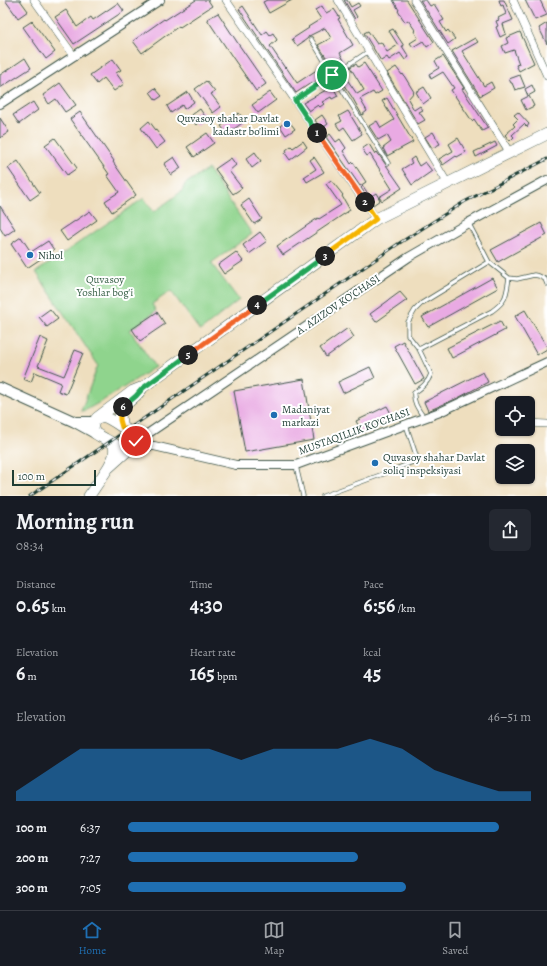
<!DOCTYPE html>
<meta charset="utf-8">
<style>
body{margin:0;font-family:Alegreya,serif;background:#242831;color:#f1f3f6;height:100vh;display:flex;flex-direction:column;font-size:15px;white-space:nowrap}
*{box-sizing:border-box;margin:0}
p{font-size:13px;color:#9ea1a6}
.icon{flex:none;width:22px;height:22px;fill:none;stroke:currentColor;stroke-width:2;stroke-linecap:round;stroke-linejoin:round}
.map{position:relative;height:496px;overflow:hidden}
.side{display:flex;flex-direction:column;background:#171b24;flex:1}
.side>*{flex:none}
.tools{position:absolute;left:495px;top:396px;display:grid;gap:8px}
.tools a{display:grid;place-items:center;width:40px;height:40px;border-radius:6px;background:#171b24;box-shadow:0 1px 3px #0004;font-size:20px}
.scale{position:absolute;left:12px;bottom:10px;width:84px;box-sizing:border-box;padding-left:4px;border:2px solid #1f3d34;border-top:0;font-size:11px;line-height:14px;white-space:nowrap;color:#1f3d34;-webkit-text-stroke:3px #fff;paint-order:stroke}
.pin{position:absolute;display:grid;place-items:center;width:34px;height:34px;color:#fff;margin:-17px;border:2px solid #fff;border-radius:50%;box-shadow:0 1px 4px #0007}
.km{position:absolute;width:20px;height:20px;margin:-10px;border-radius:50%;background:#222;color:#fff;font-size:11px;line-height:20px;text-align:center}
.round{display:grid;place-items:center;flex:none;width:42px;height:42px;border-radius:6px;background:#242831}
.head{display:flex;align-items:center;justify-content:space-between;height:68px;padding:0 16px}
h1{font-size:22px;font-weight:700;line-height:30px}
.figures{display:grid;grid-template-columns:repeat(3,1fr);gap:6px;height:68px;padding:4px 16px}
.figures div{display:grid;align-content:center}
.figures b{font-size:20px;font-weight:700}
.figures small{font-size:11px;font-weight:400}
.figures p{font-size:11px}
.chart{height:112px;padding:8px 16px}
.chart p{display:flex;justify-content:space-between}
.chart svg{width:100%;height:72px;margin-top:4px;fill:#1f6fb2;opacity:.7}
ul{padding:0 16px;list-style:none;font-size:13px}
li{display:grid;grid-template-columns:64px 48px 1fr;align-items:center;height:30px}
li i{height:10px;border-radius:5px;background:#1f6fb2}
.dock{display:flex;justify-content:space-around;align-items:center;height:56px;border-top:1px solid #363941;background:#171b24;font-size:11px;color:#9ea1a6}
.dock a{display:grid;justify-items:center;gap:2px}
.dock .current{color:#1f6fb2}
.map>svg:first-child{display:block}
.park{fill:#8fd48d;stroke:#578860}
.building{fill:#e9aae3}
.lines{fill:none;stroke-linecap:round;stroke-linejoin:round}
.service-casing{stroke:#3e5549;stroke-width:5}
.minor-casing{stroke:#3e5549;stroke-width:8}
.tertiary-casing{stroke:#3e5549;stroke-width:10}
.secondary-casing{stroke:#3e5549;stroke-width:12}
.primary-casing{stroke:#3e5549;stroke-width:12}
.service{stroke:#fff;stroke-width:3.5}
.minor{stroke:#fff;stroke-width:7}
.tertiary{stroke:#fff;stroke-width:8}
.secondary{stroke:#fff;stroke-width:10}
.primary{stroke:#fff;stroke-width:11}
.rail-casing{stroke:#1f3d34;stroke-width:3}
.rail{stroke:#fff;stroke-width:1.5;stroke-dasharray:4.5;stroke-linecap:butt}
.split-1-casing{stroke:#fff;stroke-width:8}
.split-2-casing{stroke:#fff;stroke-width:8}
.split-3-casing{stroke:#fff;stroke-width:8}
.split-4-casing{stroke:#fff;stroke-width:8}
.split-5-casing{stroke:#fff;stroke-width:8}
.split-6-casing{stroke:#fff;stroke-width:8}
.split-7-casing{stroke:#fff;stroke-width:8}
.split-1{stroke:#22a559;stroke-width:5}
.split-2{stroke:#f0652b;stroke-width:5}
.split-3{stroke:#f5b400;stroke-width:5}
.split-4{stroke:#22a559;stroke-width:5}
.split-5{stroke:#f0652b;stroke-width:5}
.split-6{stroke:#22a559;stroke-width:5}
.split-7{stroke:#f5b400;stroke-width:5}
.poi-dot{fill:#1f6fb2;stroke:#fff;stroke-width:1.5}
.labels{text-anchor:middle;stroke-width:4;stroke-linejoin:round;paint-order:stroke}
.poi-label{font-size:11px;fill:#1f3d34;stroke:#fff;text-anchor:start}
.park-label{font-size:11px;fill:#3b634a;stroke:#fff}
.street-label{font-size:11px;fill:#1f3d34;stroke:#fff}
</style>
<div class="map">
<svg width="547" height="496" viewBox="0 0 547 496">
<rect width="100%" height="100%" fill="#fff"/>
<filter id="ink" filterUnits="userSpaceOnUse"><feTurbulence type="fractalNoise" baseFrequency=".025" numOctaves="2"/><feDisplacementMap in="SourceGraphic" scale="8" xChannelSelector="R" yChannelSelector="G"/><feConvolveMatrix kernelMatrix="1 2 1 2 8 2 1 2 1" color-interpolation-filters="sRGB"/></filter>
<filter id="wash" filterUnits="userSpaceOnUse"><feTurbulence type="fractalNoise" baseFrequency=".012" numOctaves="4" result="noise"/><feDisplacementMap in="SourceGraphic" scale="16" xChannelSelector="R" yChannelSelector="G"/><feGaussianBlur stdDeviation="0.9" result="paint"/><feColorMatrix in="noise" values="0 0 0 0 0 0 0 0 0 0 0 0 0 0 0 0 0 1.4 0 .05"/><feComposite in="paint" operator="in"/></filter>
<g filter="url(#wash)">
<rect width="100%" height="100%" fill="#eedebe"/>
<path class="park" d="M208,169L252,234L211,263L239,300L200,331L171,291L152,304L156,311L130,330L155,367L109,397L86,410L81,411L98,365L36,272L144,198L154,212L182,191L185,184Z"/>
<g id="blocks">
<path class="building" d="M5,0H20L28,11L18,18Z
M196,0H208L212,6L180,27L179,26L142,53L133,41L164,19L165,20Z
M267,0H292L269,13L263,2Z
M344,0H347L351,7L358,3L360,6L353,10L357,17L355,19Z
M393,0H407L434,42L427,47L423,41L413,47L410,43L418,38L414,31L415,30L408,20L405,22L398,11L399,10Z
M420,0H426L430,6L434,4L444,20L440,22L446,32L448,30L455,39L448,44Z
M499,0H504L513,20L503,24L506,34L500,37L496,27L498,26L496,21L499,20L498,18L506,14L503,5L501,6Z
M525,0H540L547,15L535,20Z
M118,3L124,11L74,44L55,17L66,10L77,27L91,17L93,20Z
M243,6L262,35L267,31L270,35L273,33L277,40L270,46L285,68L286,67L297,83L321,67L325,74L318,78L319,80L311,84V83L296,93L239,9Z
M322,6L326,13L334,9L340,18L338,19L353,45L340,53L345,62L334,69L318,45L331,38L325,28L309,36L307,39L297,46L292,39L309,28L308,27L321,19L315,10Z
M218,13L239,45L266,84L256,91L233,58L207,19Z
M32,21L55,52L46,59L23,27Z
M547,23V44L539,28Z
M393,29L404,46H402L409,57L405,60L400,53L389,60L387,57L381,61L364,33L368,31L377,44L381,42L387,52L398,45L389,31Z
M520,32L534,63L519,71L516,65L519,64L514,50L505,53L502,46L508,43L506,38Z
M475,38L478,42L462,51L484,86L491,82L494,88L480,96L452,51Z
M443,56L464,88L462,89L488,128L482,131L474,119L472,121L451,90L454,88L443,72L431,79L429,74L439,68L435,61Z
M25,58L31,68L0,88V75Z
M113,59L121,70L116,73L124,84L114,91L104,78L97,84L90,75Z
M364,63L382,91L375,95L373,92L360,99L367,111L362,115L352,97L341,81L346,78L357,94L364,90L350,67L356,64L358,67Z
M396,67L402,75L403,74L414,92L408,99L414,110L420,106L423,110L419,112L425,120L418,124L387,73Z
M520,75L525,87L515,90L512,83H511L509,79Z
M206,81L215,92L211,94L221,107L213,113L195,89Z
M60,83L76,105L65,112L56,99L49,104L43,95Z
M532,85L535,92L528,96L525,89Z
M333,87L338,96L332,99L331,97L322,102L324,104L320,107L318,105L309,111L303,103L326,90L327,91Z
M424,87L431,98L423,104L416,92Z
M155,88L162,96L156,100L150,92Z
M188,92L194,102L184,109L182,105L171,113L167,106Z
M270,92L276,100L258,113L252,105Z
M529,96L534,106L526,110L521,100Z
M387,98L413,142L387,156L383,148L391,142L387,135L378,140L369,126L377,121L381,128L394,120L382,101Z
M33,102L38,110L19,124L13,115Z
M200,109L206,118L196,125L189,117Z
M348,111L362,134L353,140L344,127L340,130L336,124L342,121L339,116Z
M80,112L114,161L113,162L136,195L112,212L105,201L119,192L107,175L109,174L70,119Z
M518,112L529,124L527,127L524,124L512,135L514,137L510,141L505,135L515,126L513,124L518,119L514,115Z
M239,113L245,121L227,134L221,126Z
M322,115L328,124L321,129L315,120Z
M0,118L9,132L0,138Z
M288,120L295,129L286,135L280,126Z
M149,121L165,142L156,149L141,128Z
M433,132L440,144L432,148L425,137Z
M207,133L214,143L194,157L187,147Z
M330,134L336,142L340,139L346,148L343,151L351,164L353,162L366,182L360,186L326,137Z
M55,138L77,168L67,175L45,145Z
M458,138L466,152L457,157L456,156L443,165L439,159L453,151L449,144Z
M303,141L307,147L290,160L285,153L287,152L286,150L291,146L293,148Z
M495,142L497,146L476,157L474,152Z
M369,144L375,154L377,152L402,188L382,201L379,197L392,189L370,154L367,156L362,149Z
M255,152L261,161L252,168L246,159Z
M174,157L181,168L171,175L164,164Z
M314,157L324,172L307,182L304,177L316,169L310,160Z
M414,157L419,166L425,162L432,171L412,185L402,169L412,163L410,160Z
M231,158L236,165L229,171L242,188L233,194L215,169Z
M18,161L40,193L30,200L8,168Z
M331,180L343,195L342,196L350,210L283,255L277,246L318,218L319,219L341,205L326,184Z
M363,186L370,197L376,193L380,200L373,205L361,188Z
M249,199L262,219L254,224L241,205Z
M0,206L15,229L5,236L0,228Z
M90,211L97,220L67,241L60,231Z
M541,223L547,235L498,262L491,250Z
M260,232L267,241L249,254L243,245Z
M21,237L31,252L48,241L54,250L27,268L11,244Z
M236,252L243,261L224,274L218,265Z
M492,278L498,288L428,327L422,317Z
M400,292L407,300L376,322L370,314Z
M50,309L58,319L47,327L39,317Z
M525,310L547,347V349L537,355L515,316Z
M157,312L165,324L140,341L132,329Z
M500,321L505,330L452,358L447,348Z
M348,328L354,337L326,357L320,348Z
M40,337L48,341L38,366L64,376L75,350L83,353L66,394L58,391L61,383L35,372L31,382L23,379Z
M403,341L424,379L415,384L394,346Z
M370,367L375,378L343,393L338,382Z
M483,372L488,382L458,398L428,411L424,402Z
M304,379L314,440L245,452L234,391Z
M387,406L393,417L362,433L356,421Z"/>
</g>
</g>
<g filter="url(#ink)">
<use href="#blocks" fill-opacity="0" stroke="#3e5549" stroke-width="1"/>
<g class="lines">
<defs>
<path id="service" d="M311,39L333,75L388,163
M295,100L369,51
M469,224L489,262L509,278L517,279L534,275L539,276L545,279L547,284
M419,349L492,311C507,300 506,296 509,278
M424,418C419,410 413,403 414,393C421,388 428,383 431,374L419,349L408,335V322L415,310L422,303L489,262
M296,466L303,496
M323,496L383,474L413,462L415,459L416,455L406,425"/>
<path id="minor" d="M34,0L74,56
M226,0L295,100L376,219
M338,0L448,184
M414,0L510,153
M513,0L547,76
M528,423L547,424"/>
<path id="tertiary" d="M0,104L160,0
M137,441L409,257L468,223L547,180
M136,445L154,446L236,465H296L440,412L547,362"/>
<path id="secondary" d="M0,388L75,422
M93,422H75L95,433"/>
<path id="primary" d="M143,387L376,219L547,134
M97,418L133,391L143,387C140,391 138,394 134,397C123,407 117,410 122,427
M114,444C116,455 113,459 108,468L128,450L132,449L136,445L137,441C136,439 135,437 134,436C131,432 109,418 105,417C96,415 89,425 95,433C97,435 102,437 105,439C113,443 119,448 128,450
M89,496L108,468"/>
</defs>
<use href="#service" class="service-casing"/>
<use href="#minor" class="minor-casing"/>
<use href="#tertiary" class="tertiary-casing"/>
<use href="#secondary" class="secondary-casing"/>
<use href="#primary" class="primary-casing"/>
<use href="#service" class="service"/>
<use href="#minor" class="minor"/>
<use href="#tertiary" class="tertiary"/>
<use href="#secondary" class="secondary"/>
<use href="#primary" class="primary"/>
<defs>
<path id="rail" d="M30,496L127,430L398,244L464,202L547,159"/>
</defs>
<use href="#rail" class="rail-casing"/>
<use href="#rail" class="rail"/>
</g>
</g>
<g class="lines" filter="url(#ink)">
<defs>
<path id="split-1" d="M317,133L295,100L332,75"/>
<path id="split-2" d="M317,133L365,202"/>
<path id="split-3" d="M325,256L376,219L365,202"/>
<path id="split-4" d="M257,305L325,256"/>
<path id="split-5" d="M188,355L257,305"/>
<path id="split-6" d="M123,407L136,396L143,388L188,355"/>
<path id="split-7" d="M123,407L120,413V420L122,427L133,435L136,441"/>
</defs>
<use href="#split-1" class="split-1-casing"/>
<use href="#split-2" class="split-2-casing"/>
<use href="#split-3" class="split-3-casing"/>
<use href="#split-4" class="split-4-casing"/>
<use href="#split-5" class="split-5-casing"/>
<use href="#split-6" class="split-6-casing"/>
<use href="#split-7" class="split-7-casing"/>
<use href="#split-1" class="split-1"/>
<use href="#split-2" class="split-2"/>
<use href="#split-3" class="split-3"/>
<use href="#split-4" class="split-4"/>
<use href="#split-5" class="split-5"/>
<use href="#split-6" class="split-6"/>
<use href="#split-7" class="split-7"/>
</g>
<g class="poi-dot">
<circle cx="287" cy="124" r="4"/>
<circle cx="30" cy="255" r="4"/>
<circle cx="274" cy="415" r="4"/>
<circle cx="375" cy="463" r="4"/>
</g>
<g class="labels">
<g class="poi-label">
<text x="279" y="122" text-anchor="end">Quvasoy shahar Davlat<tspan x="279" dy="13">kadastr bo'limi</tspan></text>
<text x="38" y="259">Nihol</text>
<text x="282" y="413">Madaniyat<tspan x="282" dy="13">markazi</tspan></text>
<text x="383" y="461">Quvasoy shahar Davlat<tspan x="383" dy="13">soliq inspeksiyasi</tspan></text>
</g>
<g class="park-label">
<text x="105" y="283">Quvasoy<tspan x="105" dy="13">Yoshlar bog'i</tspan></text>
</g>
<g class="street-label">
<text transform="translate(338 304) rotate(-34)" y="4">A. AZIZOV KO'CHASI</text>
<text transform="translate(354 431) rotate(-20)" y="4">MUSTAQILLIK KO'CHASI</text>
</g>
</g>
</svg>
<div class="tools">
<a><svg class="icon" aria-label="locate" viewBox="0 0 24 24"><circle cx="12" cy="12" r="6"/><path d="M12 2v4M12 18v4M2 12h4M18 12h4"/></svg></a>
<a><svg class="icon" aria-label="layers" viewBox="0 0 24 24"><path d="M12 4l9 5-9 5-9-5zM3 14l9 5 9-5"/></svg></a>
</div>
<div class="scale">100 m</div>
<div class="pin" style="left:332px;top:75px;background:#1e9e55"><svg class="icon" aria-label="arrive" viewBox="0 0 24 24"><path d="M6 21V4h12l-3 4 3 4H6"/></svg></div>
<div class="pin" style="left:136px;top:441px;background:#d93025"><svg class="icon" aria-label="check" viewBox="0 0 24 24"><path d="M5 12l5 5 9-10"/></svg></div>
<b class="km" style="left:317px;top:133px">1</b>
<b class="km" style="left:365px;top:202px">2</b>
<b class="km" style="left:325px;top:256px">3</b>
<b class="km" style="left:257px;top:305px">4</b>
<b class="km" style="left:188px;top:355px">5</b>
<b class="km" style="left:123px;top:407px">6</b>
</div>
<section class="side">
<div class="head"><div><h1>Morning run</h1><p>08:34</p></div><a class="round"><svg class="icon" aria-label="share" viewBox="0 0 24 24"><path d="M12 15V3M7 8l5-5 5 5M5 13v7h14v-7"/></svg></a></div>
<div class="figures">
<div><p>Distance</p><b>0.65<small> km</small></b></div>
<div><p>Time</p><b>4:30</b></div>
<div><p>Pace</p><b>6:56<small> /km</small></b></div>
</div>
<div class="figures">
<div><p>Elevation</p><b>6<small> m</small></b></div>
<div><p>Heart rate</p><b>165<small> bpm</small></b></div>
<div><p>kcal</p><b>45</b></div>
</div>
<div class="chart"><p><span>Elevation</span>46–51 m</p>
<svg viewBox="0 0 160 44" preserveAspectRatio="none"><path d="M0 44V38L10 25L20 12L30 12L40 12L50 12L60 12L70 19L80 12L90 12L100 12L110 6L120 12L130 25L140 32L150 38L160 38V44z"/></svg>
</div>
<ul>
<li><b>100 m</b>6:37<i style="width:92%"></i></li>
<li><b>200 m</b>7:27<i style="width:57%"></i></li>
<li><b>300 m</b>7:05<i style="width:69%"></i></li>
</ul>
</section>
<nav class="dock">
<a class="current"><svg class="icon" aria-label="home" viewBox="0 0 24 24"><path d="M3 11l9-7 9 7M6 9v11h12V9"/></svg>Home</a>
<a><svg class="icon" aria-label="map" viewBox="0 0 24 24"><path d="M3 6l6-2 6 2 6-2v14l-6 2-6-2-6 2zM9 4v14M15 6v14"/></svg>Map</a>
<a><svg class="icon" aria-label="saved" viewBox="0 0 24 24"><path d="M7 4h10v16l-5-4-5 4z"/></svg>Saved</a>
</nav>
